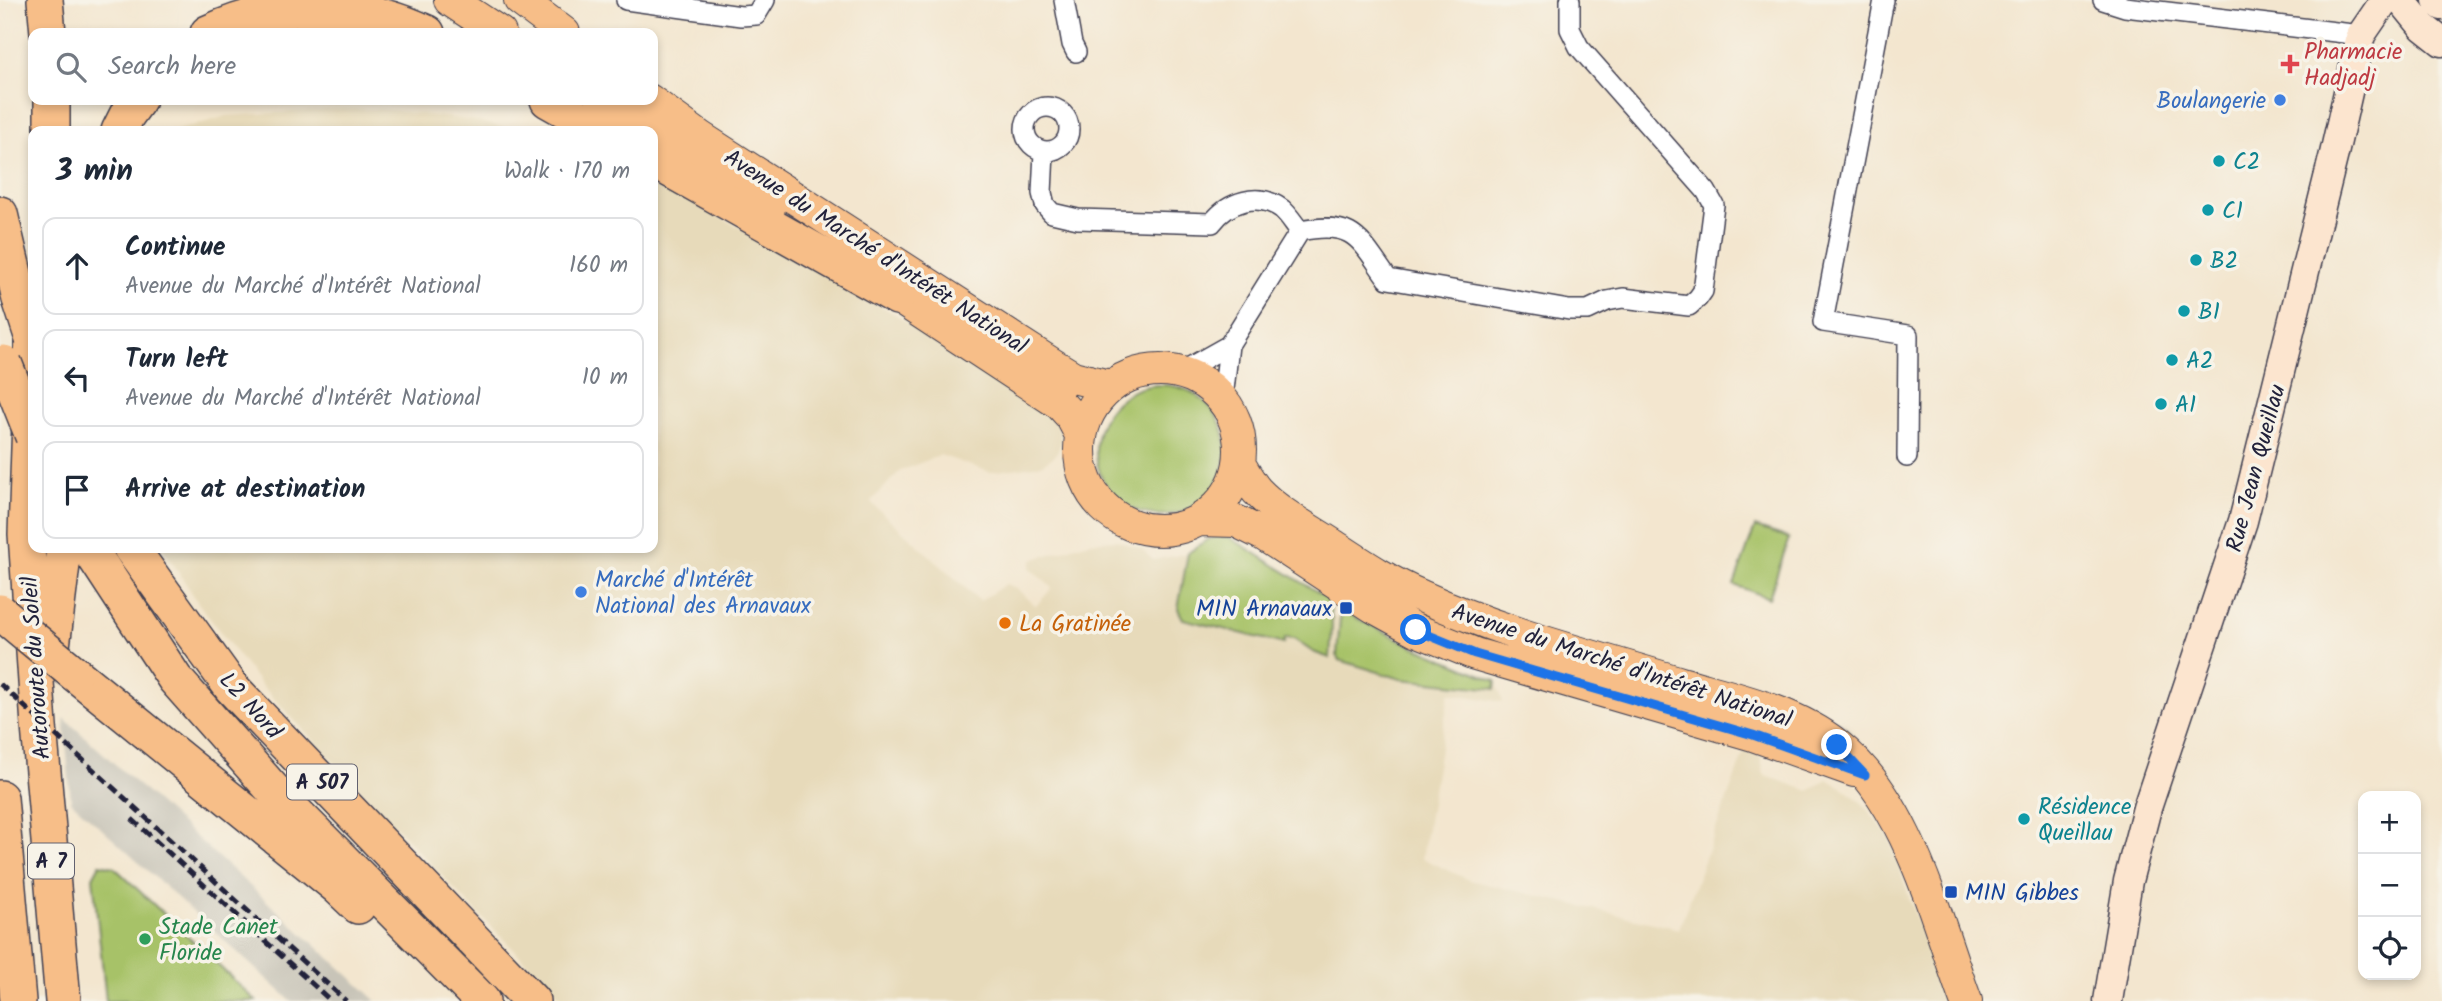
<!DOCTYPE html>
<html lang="en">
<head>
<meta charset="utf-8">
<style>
	:root { --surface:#fff; --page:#f2f2f3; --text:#1f2937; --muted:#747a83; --line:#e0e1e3 }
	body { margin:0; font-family:Kalam,sans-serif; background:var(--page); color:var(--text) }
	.controls { position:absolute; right:21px; bottom:21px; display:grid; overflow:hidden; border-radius:14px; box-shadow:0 4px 10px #0003 }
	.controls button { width:63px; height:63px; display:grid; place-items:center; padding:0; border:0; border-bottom:2px solid var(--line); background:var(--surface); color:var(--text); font:35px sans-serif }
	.stop { position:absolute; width:21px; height:21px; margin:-16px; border:5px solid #1a73e8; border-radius:50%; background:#fff }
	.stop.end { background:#1a73e8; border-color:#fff; box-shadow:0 2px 7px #0008 }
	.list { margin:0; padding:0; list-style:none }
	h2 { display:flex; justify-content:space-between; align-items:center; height:91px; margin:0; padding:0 28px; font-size:30px }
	h2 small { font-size:23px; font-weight:400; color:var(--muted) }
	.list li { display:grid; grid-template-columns:46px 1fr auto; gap:21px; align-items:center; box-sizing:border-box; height:98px; margin:0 14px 14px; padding:0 14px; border:2px solid var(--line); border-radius:14px }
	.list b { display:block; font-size:26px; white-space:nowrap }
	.list p { margin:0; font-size:23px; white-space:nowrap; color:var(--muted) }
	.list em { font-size:23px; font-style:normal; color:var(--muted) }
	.icon { flex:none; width:38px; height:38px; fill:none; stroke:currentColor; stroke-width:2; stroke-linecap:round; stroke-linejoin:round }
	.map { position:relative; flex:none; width:2442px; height:1001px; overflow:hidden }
	.search { position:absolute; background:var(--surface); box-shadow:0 4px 10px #0003; left:28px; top:28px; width:630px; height:77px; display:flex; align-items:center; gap:18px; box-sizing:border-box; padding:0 24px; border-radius:14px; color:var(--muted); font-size:26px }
	.panel { position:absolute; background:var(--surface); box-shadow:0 4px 10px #0003; left:28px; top:126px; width:630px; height:427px; border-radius:14px }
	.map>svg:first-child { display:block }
	.built { fill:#e7daba }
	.industrial { fill:#c8c4b8 }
	.green { fill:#a7c268; stroke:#647252; stroke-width:2 }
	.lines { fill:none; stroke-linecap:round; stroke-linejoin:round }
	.street-casing { stroke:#413f51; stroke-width:22 }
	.secondary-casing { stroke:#413f51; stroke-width:31 }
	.primary-casing { stroke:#413f51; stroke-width:34 }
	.highway-casing { stroke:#413f51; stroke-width:38 }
	.street { stroke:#fff; stroke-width:19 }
	.secondary { stroke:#fce5cf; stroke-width:28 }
	.primary { stroke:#f7be88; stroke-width:32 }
	.highway { stroke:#f7be88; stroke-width:35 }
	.rail { stroke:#22223b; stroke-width:5; stroke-dasharray:10 5; stroke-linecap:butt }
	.highway-bridge-casing { stroke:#413f51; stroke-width:38; stroke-linecap:butt }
	.highway-bridge { stroke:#f7be88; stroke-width:35 }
	.route { stroke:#1a73e8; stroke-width:9 }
	.health-dot { fill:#e0444e; stroke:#f7f3e8; stroke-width:2.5 }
	.shop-dot { fill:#3f7fe0; stroke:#f7f3e8; stroke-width:2.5 }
	.culture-dot { fill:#0f9aa8; stroke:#f7f3e8; stroke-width:2.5 }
	.transit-dot { fill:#1a4fb4; stroke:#f7f3e8; stroke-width:2.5 }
	.food-dot { fill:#e8710a; stroke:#f7f3e8; stroke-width:2.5 }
	.leisure-dot { fill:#2e9e5b; stroke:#f7f3e8; stroke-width:2.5 }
	.labels { text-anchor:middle; stroke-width:7; stroke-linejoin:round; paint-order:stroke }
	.shield { fill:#f7f3e8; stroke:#62616f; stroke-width:2 }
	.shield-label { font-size:21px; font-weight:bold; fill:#22223b }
	.health-label { font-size:23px; fill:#be3a42; stroke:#f7f3e8; text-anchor:start }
	.shop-label { font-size:23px; fill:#366cbe; stroke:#f7f3e8; text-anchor:end }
	.culture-label { font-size:23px; fill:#0d838f; stroke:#f7f3e8; text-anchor:start }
	.street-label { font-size:23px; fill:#22223b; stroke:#f7f3e8 }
	.transit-label { font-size:23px; fill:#164399; stroke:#f7f3e8; text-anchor:end }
	.food-label { font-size:23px; fill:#c56008; stroke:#f7f3e8; text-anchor:start }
	.leisure-label { font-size:23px; fill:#27864d; stroke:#f7f3e8; text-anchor:start }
</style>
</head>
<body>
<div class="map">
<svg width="2442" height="1001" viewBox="0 0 2442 1001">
	<rect width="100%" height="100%" fill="#f7f3e8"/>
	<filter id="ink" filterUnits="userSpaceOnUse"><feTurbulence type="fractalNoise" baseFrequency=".0143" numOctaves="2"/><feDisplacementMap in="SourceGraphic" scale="14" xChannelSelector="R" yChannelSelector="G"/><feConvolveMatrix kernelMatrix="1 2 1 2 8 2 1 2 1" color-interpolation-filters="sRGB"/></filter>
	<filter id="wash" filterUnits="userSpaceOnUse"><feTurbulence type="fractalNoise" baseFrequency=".00686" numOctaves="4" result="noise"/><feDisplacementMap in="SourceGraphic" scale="28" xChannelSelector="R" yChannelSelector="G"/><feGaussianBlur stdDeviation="1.57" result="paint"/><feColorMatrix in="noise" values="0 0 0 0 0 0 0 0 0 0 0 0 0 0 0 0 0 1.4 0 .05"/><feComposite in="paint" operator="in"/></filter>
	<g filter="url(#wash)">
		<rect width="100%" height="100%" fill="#f3e6cf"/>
		<path class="built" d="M339,109H382L477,121L516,131H174L227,116Z
			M653,180L895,314L939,346L1053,419L1058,426L1061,443L1055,456L1041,465L990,472L940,455L900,471L870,502L980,601L1006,584L1018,590L1036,606L1052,588L1030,568L1032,560L1089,542L1116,540L1142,549L1153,560L1188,553L1208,539L1229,537L1327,598L1332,617L1340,618L1344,612L1415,647L1496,681L1503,702L1449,693L1422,858L1469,880L1679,929L1745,750L1760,754L1764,775L1809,791L1827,779L1845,789L1863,804L1889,837L1944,1001H565L469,904L261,685L199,604L163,548H653Z"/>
		<path class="industrial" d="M64,718L377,1001H291L71,801Z"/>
		<path class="green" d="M1096 450a65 65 0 1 1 130 0a65 65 0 1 1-130 0Z
			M1755,527L1789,538L1769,598L1734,585Z
			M1218,537H1229L1327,598C1335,616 1331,638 1330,658L1313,652L1294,639L1285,638L1284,644L1183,619L1178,609L1188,553L1208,539Z
			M1344,612L1415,647L1496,681L1495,689L1401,679L1339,660L1337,655L1340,619Z
			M100,864L114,867L256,1001H106L93,877Z"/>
	</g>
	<g filter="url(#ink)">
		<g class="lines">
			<g class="street-casing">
				<path id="street" d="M626,0L741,16L756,15L765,0
					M1064,0L1072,44L1076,52
					M1884,0L1823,322L1908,335L1907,457
					M2103,0L2125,7L2361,35
					M1025 129a22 22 0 1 1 44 0a22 22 0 1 1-44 0Z
					M1044,152L1042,193L1045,205L1052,213L1078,219L1212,223C1228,202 1258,191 1282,209C1289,215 1294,224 1300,231
					M1181,372L1229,345
					M1223,399L1229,345L1300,231C1355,220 1359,239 1388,279L1569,310H1588L1607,301L1623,298L1689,306L1698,298L1703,291L1714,205L1706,191L1579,47L1570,29V0"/>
			</g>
			<g class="secondary-casing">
				<path id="secondary" d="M2401,0L2423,27L2442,42
					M2437,0L2442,6
					M2108,1001L2128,881L2147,808L2243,521L2334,154L2361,35L2385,0"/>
			</g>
			<g class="primary-casing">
				<path id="primary" d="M450,0L500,33
					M520,0L564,33
					M602,100L651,131
					M649,100L700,137L1055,366L1073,377L1109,386
					M653,133L769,208
					M878,284L1060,404L1071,416L1080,433
					M1080 450a80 80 0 1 1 160 0a80 80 0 1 1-160 0Z
					M1239,464C1245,473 1250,483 1257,491C1277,512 1305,527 1330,543C1359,562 1388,582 1421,596C1504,634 1594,656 1681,683C1733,698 1793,710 1837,745C1909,802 1935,918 1966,1001
					M1199,520L1236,521L1264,535L1374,607L1416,630L1475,654L1753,735L1854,771"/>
			</g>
			<g class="highway-casing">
				<path id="highway" d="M45,0L48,33
					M208,33C277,0 357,0 427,33
					M52,100V131
					M548,100L603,131
					M119,131L127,115L138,100
					M653,160L897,297
					M0,214L20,299
					M33,335L26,534L39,726L63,1001
					M89,548L175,679L275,792L482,1001
					M131,548L232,688L532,1001
					M50,663L64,548
					M74,673L338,887L358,906
					M0,798L18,1001"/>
			</g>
			<use href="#street" class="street"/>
			<use href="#secondary" class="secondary"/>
			<use href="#primary" class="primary"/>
			<use href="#highway" class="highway"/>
			<path class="rail" d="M0,684L346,1001
				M132,819L331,1001"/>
			<g class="highway-bridge-casing">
				<path id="highway-bridge" d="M20,299L33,339
					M4,363L33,436
					M0,612L74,673"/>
			</g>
			<use href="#highway-bridge" class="highway-bridge"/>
		</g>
	</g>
	<g class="lines" filter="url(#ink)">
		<path class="route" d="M1416,630L1475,654L1753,735L1865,775L1837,745"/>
	</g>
	<path class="health-dot" d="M2286.5 53.5h7v7h7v7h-7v7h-7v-7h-7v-7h7z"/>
	<g class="shop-dot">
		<circle cx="2280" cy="100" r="7"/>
		<circle cx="581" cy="592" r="7"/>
	</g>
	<g class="culture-dot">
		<circle cx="2219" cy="161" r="7"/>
		<circle cx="2208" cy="210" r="7"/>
		<circle cx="2196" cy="260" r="7"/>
		<circle cx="2184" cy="311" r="7"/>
		<circle cx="2172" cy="360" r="7"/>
		<circle cx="2161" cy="404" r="7"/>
		<circle cx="2024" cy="819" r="7"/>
	</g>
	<g class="transit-dot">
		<rect x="1339" y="601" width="14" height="14" rx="3.5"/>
		<rect x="1944" y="885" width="14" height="14" rx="3.5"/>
	</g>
	<circle class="food-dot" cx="1005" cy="623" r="7"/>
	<circle class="leisure-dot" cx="145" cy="939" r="7"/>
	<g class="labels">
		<g class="shield">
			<rect x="287" y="764.5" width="70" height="35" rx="5"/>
			<rect x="28" y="843.5" width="46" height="35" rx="5"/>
		</g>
		<g class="shield-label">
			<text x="322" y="789">A 507</text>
			<text x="51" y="868">A 7</text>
		</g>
		<g class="health-label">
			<text x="2304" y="59">Pharmacie<tspan x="2304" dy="26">Hadjadj</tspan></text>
		</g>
		<g class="shop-label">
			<text x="2266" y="108">Boulangerie</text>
			<text x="595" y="587" text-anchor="start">Marché d'Intérêt<tspan x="595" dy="26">National des Arnavaux</tspan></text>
		</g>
		<g class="culture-label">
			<text x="2233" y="169">C2</text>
			<text x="2222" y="218">C1</text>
			<text x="2210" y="268">B2</text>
			<text x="2198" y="319">B1</text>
			<text x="2186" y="368">A2</text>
			<text x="2175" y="412">A1</text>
			<text x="2038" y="814">Résidence<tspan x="2038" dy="26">Queillau</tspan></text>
		</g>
		<g class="street-label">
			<text transform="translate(876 251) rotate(33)" y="8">Avenue du Marché d'Intérêt National</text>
			<text transform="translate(2255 468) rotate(-75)" y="8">Rue Jean Queillau</text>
			<text transform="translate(1622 665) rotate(18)" y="8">Avenue du Marché d'Intérêt National</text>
			<text transform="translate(35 668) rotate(-94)" y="8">Autoroute du Soleil</text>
			<text transform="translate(251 705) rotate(48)" y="8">L2 Nord</text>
		</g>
		<g class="transit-label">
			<text x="1332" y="616">MIN Arnavaux</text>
			<text x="1965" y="900" text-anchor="start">MIN Gibbes</text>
		</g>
		<g class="food-label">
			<text x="1019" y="631">La Gratinée</text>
		</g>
		<g class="leisure-label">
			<text x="159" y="934">Stade Canet<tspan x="159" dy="26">Floride</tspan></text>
		</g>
	</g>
</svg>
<div class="controls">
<button>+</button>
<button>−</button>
<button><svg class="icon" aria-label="locate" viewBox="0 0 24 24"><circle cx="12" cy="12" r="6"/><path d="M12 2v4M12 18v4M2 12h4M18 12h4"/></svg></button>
</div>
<div class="stop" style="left:1416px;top:630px"></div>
<div class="stop end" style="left:1837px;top:745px"></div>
<div class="search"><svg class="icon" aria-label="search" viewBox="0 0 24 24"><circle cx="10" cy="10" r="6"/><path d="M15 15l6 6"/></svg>Search here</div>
<section class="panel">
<h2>3 min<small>Walk · 170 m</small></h2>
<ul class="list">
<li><svg class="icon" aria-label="ahead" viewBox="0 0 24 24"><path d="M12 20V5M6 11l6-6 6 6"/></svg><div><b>Continue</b><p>Avenue du Marché d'Intérêt National</p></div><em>160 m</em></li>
<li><svg class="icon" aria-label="left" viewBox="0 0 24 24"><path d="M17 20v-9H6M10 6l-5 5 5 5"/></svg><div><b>Turn left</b><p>Avenue du Marché d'Intérêt National</p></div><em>10 m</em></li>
<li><svg class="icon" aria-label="arrive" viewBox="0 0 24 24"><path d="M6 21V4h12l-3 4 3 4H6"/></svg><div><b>Arrive at destination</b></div></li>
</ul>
</section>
</div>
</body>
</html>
